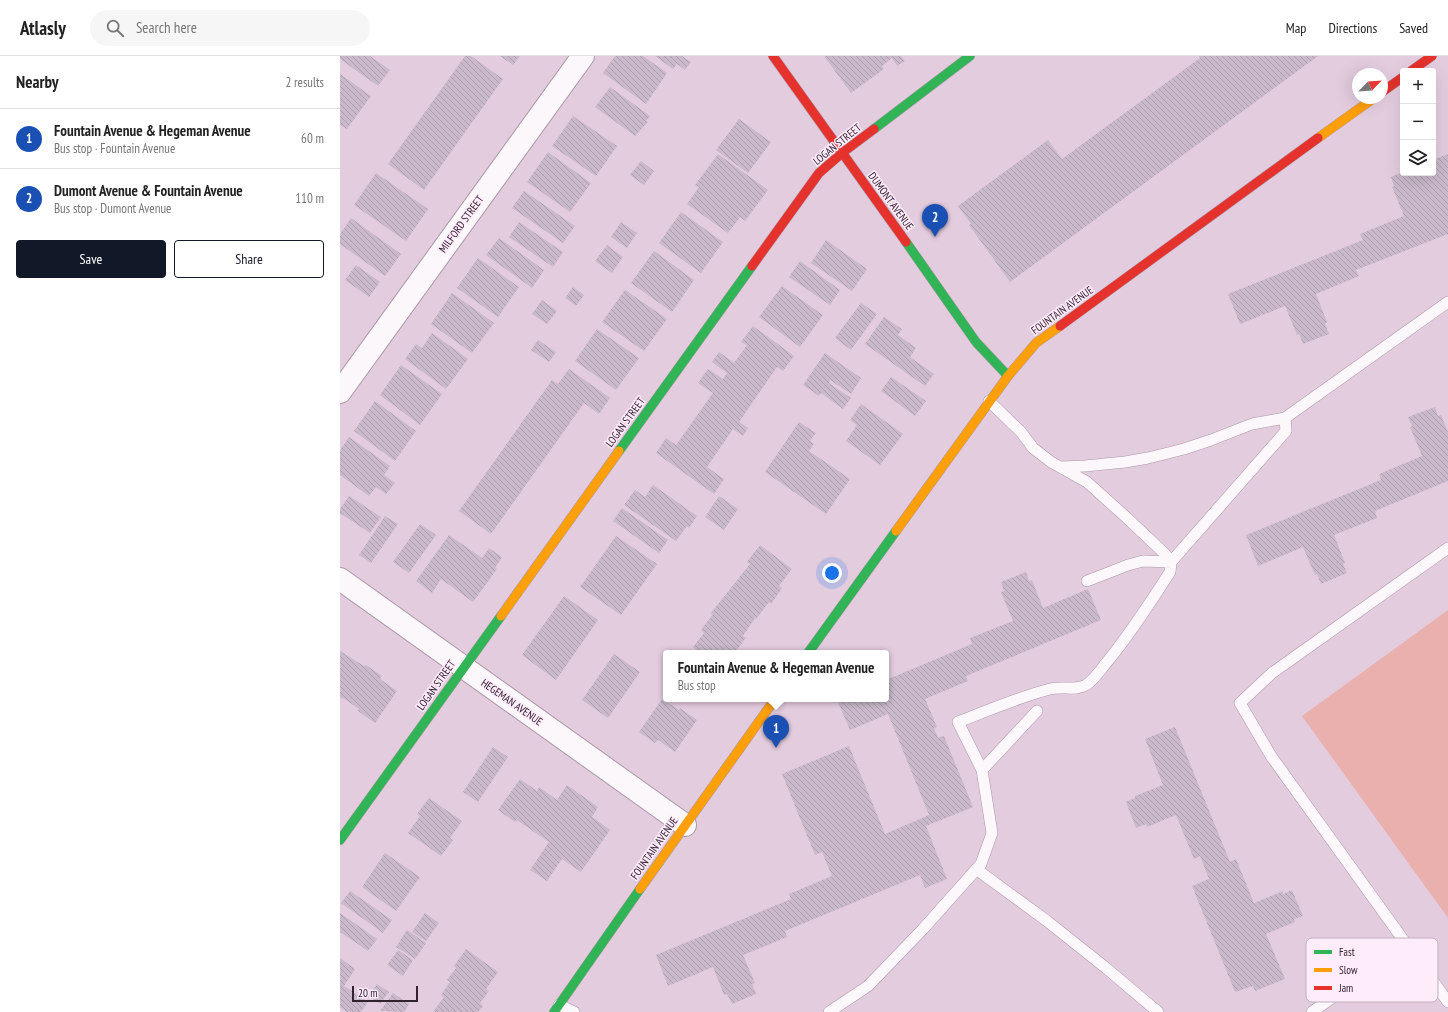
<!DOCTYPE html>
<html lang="en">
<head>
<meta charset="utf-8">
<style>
	:root { --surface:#fff; --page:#f6f6f6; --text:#222; --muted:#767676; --line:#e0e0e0; --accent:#111827 }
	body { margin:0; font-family:"PT Sans Narrow",sans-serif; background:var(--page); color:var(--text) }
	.controls { position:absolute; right:12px; top:12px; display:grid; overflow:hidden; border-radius:4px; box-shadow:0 4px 16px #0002 }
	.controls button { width:36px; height:36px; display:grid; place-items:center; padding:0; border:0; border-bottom:1px solid var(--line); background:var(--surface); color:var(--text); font:20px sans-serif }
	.compass { position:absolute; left:1012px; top:12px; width:36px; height:36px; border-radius:50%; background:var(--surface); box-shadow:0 4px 16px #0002; rotate:65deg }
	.scale { position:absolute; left:12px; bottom:10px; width:66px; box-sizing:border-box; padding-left:4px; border:2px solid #32212f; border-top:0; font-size:11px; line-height:14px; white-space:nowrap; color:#32212f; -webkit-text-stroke:3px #feecfa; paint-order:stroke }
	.you { position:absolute; left:492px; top:517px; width:14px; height:14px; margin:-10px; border:3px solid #fff; border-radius:50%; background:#1a73e8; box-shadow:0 0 0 6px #1a73e833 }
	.badge { display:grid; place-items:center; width:26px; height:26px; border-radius:50%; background:var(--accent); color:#fff; font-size:13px; font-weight:700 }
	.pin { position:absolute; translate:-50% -33px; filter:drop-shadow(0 1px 2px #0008) }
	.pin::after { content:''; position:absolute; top:21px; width:14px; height:12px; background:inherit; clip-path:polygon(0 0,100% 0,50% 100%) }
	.popup { position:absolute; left:323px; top:594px; width:226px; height:52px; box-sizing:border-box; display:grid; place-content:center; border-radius:4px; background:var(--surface); filter:drop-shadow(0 1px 3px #0005); font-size:13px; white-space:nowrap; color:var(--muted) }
	.popup b { font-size:15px; color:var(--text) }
	.popup::after { content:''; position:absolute; left:50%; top:100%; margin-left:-8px; border:8px solid transparent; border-top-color:var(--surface) }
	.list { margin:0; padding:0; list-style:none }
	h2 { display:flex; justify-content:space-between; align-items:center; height:52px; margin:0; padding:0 16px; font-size:17px }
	h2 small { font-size:13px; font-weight:400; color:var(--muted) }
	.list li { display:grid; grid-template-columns:26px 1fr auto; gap:12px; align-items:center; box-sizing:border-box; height:60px; padding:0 16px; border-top:1px solid var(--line) }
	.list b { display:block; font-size:15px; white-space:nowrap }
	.list p { margin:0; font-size:13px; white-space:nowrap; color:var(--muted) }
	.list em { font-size:13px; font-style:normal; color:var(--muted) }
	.actions { display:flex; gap:8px; padding:12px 16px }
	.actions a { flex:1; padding:9px 0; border:1px solid var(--accent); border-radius:4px; text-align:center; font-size:14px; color:var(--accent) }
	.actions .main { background:var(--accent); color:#fff }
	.icon { flex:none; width:22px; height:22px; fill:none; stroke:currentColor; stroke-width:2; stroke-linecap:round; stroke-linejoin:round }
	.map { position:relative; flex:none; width:1108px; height:956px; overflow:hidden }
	header { display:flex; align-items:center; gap:24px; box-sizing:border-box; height:56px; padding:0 20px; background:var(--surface); border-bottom:1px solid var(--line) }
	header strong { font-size:19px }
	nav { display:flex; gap:22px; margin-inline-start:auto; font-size:14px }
	.search { width:280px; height:36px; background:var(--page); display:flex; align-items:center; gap:10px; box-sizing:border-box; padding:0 14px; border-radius:22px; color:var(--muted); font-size:15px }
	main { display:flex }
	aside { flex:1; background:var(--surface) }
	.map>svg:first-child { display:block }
	.pitch { fill:#eab0ae }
	.building { fill:url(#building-back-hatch) }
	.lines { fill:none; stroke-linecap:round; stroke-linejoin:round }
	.lane-casing { stroke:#aa98a7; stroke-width:12 }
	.street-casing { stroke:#aa98a7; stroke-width:24 }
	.fast-casing { stroke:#aa98a7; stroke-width:10 }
	.slow-casing { stroke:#aa98a7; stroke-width:10 }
	.jam-casing { stroke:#aa98a7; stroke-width:10 }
	.lane { stroke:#fbf7fa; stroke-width:11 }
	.street { stroke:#fbf7fa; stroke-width:22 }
	.fast { stroke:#30b455; stroke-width:9 }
	.slow { stroke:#ff9f0a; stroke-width:9 }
	.jam { stroke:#e5322d; stroke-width:9 }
	.labels { text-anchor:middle; stroke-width:3; stroke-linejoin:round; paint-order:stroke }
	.street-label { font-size:11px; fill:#32212f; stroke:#feecfa }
	.key { fill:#feecfa; stroke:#c1afbd; stroke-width:1 }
	.key-label { font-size:11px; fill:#32212f }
</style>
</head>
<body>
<header>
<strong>Atlasly</strong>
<div class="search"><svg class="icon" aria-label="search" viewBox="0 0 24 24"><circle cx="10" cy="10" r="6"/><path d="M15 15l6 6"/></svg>Search here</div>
<nav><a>Map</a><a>Directions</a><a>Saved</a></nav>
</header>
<main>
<aside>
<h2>Nearby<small>2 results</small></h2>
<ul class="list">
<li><span class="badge" style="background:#1a4fb4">1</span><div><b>Fountain Avenue &amp; Hegeman Avenue</b><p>Bus stop · Fountain Avenue</p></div><em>60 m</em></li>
<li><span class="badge" style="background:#1a4fb4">2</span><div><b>Dumont Avenue &amp; Fountain Avenue</b><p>Bus stop · Dumont Avenue</p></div><em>110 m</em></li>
</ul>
<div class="actions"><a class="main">Save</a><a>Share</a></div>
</aside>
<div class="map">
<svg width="1108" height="956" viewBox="0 0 1108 956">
	<defs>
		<pattern id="building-back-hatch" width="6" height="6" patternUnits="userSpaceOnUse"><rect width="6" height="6" fill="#c9b9ca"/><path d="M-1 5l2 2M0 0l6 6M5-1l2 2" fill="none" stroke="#ad9fae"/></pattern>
	</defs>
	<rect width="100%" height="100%" fill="#e4ccdf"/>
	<path class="pitch" d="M1108,554V862L962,660Z"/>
	<path class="building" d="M0,0H30L50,14L38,30L0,3Z
		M125,0H131L163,23L84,134L48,108Z
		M160,0H180L173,9Z
		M275,0H303L327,17L306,48L263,17Z
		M315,0H342L351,6L345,14L337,8L333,13Z
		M484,0H561L565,5L557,10L552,2L542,10L544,13L511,37Z
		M859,0H978L670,226L629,169L631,168L618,150L708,84L722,103L860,2Z
		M0,18L31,40L7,73L0,69Z
		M270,31L310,60L306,65L308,66L295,80L255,51Z
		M233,60L277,90L256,120L212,90Z
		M399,63L431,86L408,117L376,94Z
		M208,96L251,127L230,156L187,126Z
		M378,98L428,134L405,165L400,161L388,177L347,148L359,131L355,129Z
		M1108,98V178L1016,214L1019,220L976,238L987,266L985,268L989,278L963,288L959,278L957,279L945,250L900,268L888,238L1023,184L1020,178L1064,160L1052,131L1054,130L1051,121L1063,116V117H1093V104Z
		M301,105L314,115L304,129L290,119Z
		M36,117L88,153L66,185L14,149Z
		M184,135L235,170L223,187L172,152Z
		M341,156L383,186L361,217L319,187Z
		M11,162L61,198L45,220L0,188V178Z
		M179,166L223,196L213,211L169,181Z
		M281,166L297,177L287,192L271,181Z
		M159,182L204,214L192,232L146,199Z
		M486,184L527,213L512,235L471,207Z
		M267,189L283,201L272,217L255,205Z
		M314,195L354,224L332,256L291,227Z
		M138,202L179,231L158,261L117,232Z
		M460,205L500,234L490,249L449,221Z
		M16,209L40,226L29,241L5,224Z
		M442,230L483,259L460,291L419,261Z
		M233,231L244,239L236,250L225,242Z
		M285,234L327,263L304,295L262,266Z
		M112,237L154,267L132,297L91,268Z
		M202,244L217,255L207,268L192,258Z
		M521,247L537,258L511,294L495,282Z
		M544,261L562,273L558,279L576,292L570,301L594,318L585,330L525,288Z
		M413,270L454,300L443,315L437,311L399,366L408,372L403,380L393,373L367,411L384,423L374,438L316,397L326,382L336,389L373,337L358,327L368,313L383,323L387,317L372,306L379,296L394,307L407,289L401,286Z
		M257,273L299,302L276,334L235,305Z
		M92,277L128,303L106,333L65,303L76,288L82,292Z
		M198,284L216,296L209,306L191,294Z
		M485,297L521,322L511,338L490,324L489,327L511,342L503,353L481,337L479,340L463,329Z
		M61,309L102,338L80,369L40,339Z
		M229,313L270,342L259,358L244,347L151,478L119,455L212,324L218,328Z
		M551,321L586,345L575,360L541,335Z
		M35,345L76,375L55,405L14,375Z
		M521,348L563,378L540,409L506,385L517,369L510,364Z
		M1095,351L1098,360L1101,359L1108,376V425L1035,455L1037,462L994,479L1005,507L1003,508L1007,517L981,528L977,518L975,519L963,491L918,510L906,479L1041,424L1039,418L1082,400L1070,371L1072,370L1068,361Z
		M459,366L476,377L470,385L474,388L469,395L510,423L486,458L425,416Z
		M9,381L50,410L44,419L55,427L46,438L36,431L29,440L0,419V394Z
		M313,429L357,460L349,472L347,470L336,485L284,449L295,434L305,441Z
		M9,440L41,461L30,477L0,457V453Z
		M379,440L398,453L384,474L365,461Z
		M282,452L328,484L319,497L273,465Z
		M45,460L58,468L31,507L19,499Z
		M80,468L96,479L69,517L53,506Z
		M109,479L142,502L149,492L162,501L155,512L157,513L133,546L101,523L92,537L76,525Z
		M276,480L317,508L281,559L240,531Z
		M420,489L452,513L439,530L442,532L431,548L429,546L416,563L415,562L403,580L406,582L394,597H361L353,591L364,577L361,574L373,558L371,557L410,508L407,506Z
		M686,516L689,525L692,524L703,552L748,533L761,564L626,620L628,625L585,643L597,671L594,672L598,682L604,680L633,751L586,770L607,823L585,832L580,819L445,875L447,881L403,899L415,927L412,928L416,938L392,948L387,938L384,939L373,911L328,930L316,899L451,843L449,838L492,820L482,796L475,799L442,718L509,690L545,778L589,759L548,658L510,674L497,644L546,643V624L632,588L630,582L673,565L661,536L664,535L661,526Z
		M224,540L258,564L216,624L182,599Z
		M0,595L24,610L26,609L42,620L40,623L57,635L35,667L18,655L19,653L3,642L2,643L0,641Z
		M274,598L300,616L268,662L242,644Z
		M322,643L339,654L340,652L357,664L335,696L318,684L315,687L299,676Z
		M835,671L890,806L896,803L914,847L943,835V838L952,834L963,860L954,863L955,866L926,878L945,923L915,935L913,930L895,936L852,830L869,823L860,800L854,803L836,759L807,771L806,768L796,772L786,746L795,742V740L823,729L805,683Z
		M153,691L168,701L138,746L123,736Z
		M180,723L197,735L199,731L217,744L227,729L258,751L252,761L270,774L241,816L222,803L207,825L190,814L209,786L177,764L175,766L158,754Z
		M89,742L122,765L110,782L113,784L101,800L68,777L80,760L77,758Z
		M45,797L80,821L56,855L22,831Z
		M10,835L52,864L43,877L1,847Z
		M0,857L37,883L28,895L0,876Z
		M85,857L99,867L86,885L72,876Z
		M67,874L86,887L75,903L56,891Z
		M126,893L158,916L146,933L149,935L140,947L143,950L138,956H93L104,941L101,939L110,926L107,924L116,912L114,910Z
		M58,894L73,904L63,920L47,909Z
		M0,902L15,913L4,930L28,946L21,956H7L0,951Z
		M37,928L49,936L40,948L28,940Z
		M53,937L69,948L64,956L40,955Z"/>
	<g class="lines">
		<g class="lane-casing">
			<path id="lane" d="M722,411L745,410L785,406L808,402L844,393L871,384L912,368L945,362
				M1108,492L932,617L900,647L931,700L1108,946
				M747,525L788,509L803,505L831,506L946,375L945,362L1108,246
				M642,714L697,655
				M636,813L707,865L766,912L818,956
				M219,949L234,956
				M489,956L528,930L583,873L641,808L652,777L642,714L618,666C649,654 679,641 710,633C722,630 735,635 746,629C754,624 761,613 767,606C790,578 810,547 830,516L831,506L824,497L787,462L747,426L711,406L693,392L681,376L649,345
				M972,956L1067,889"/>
		</g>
		<g class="street-casing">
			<path id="street" d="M0,336L243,0
				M0,523L345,769"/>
		</g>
		<g class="fast-casing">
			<path id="fast" d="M534,73L630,0
				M566,186L636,286L668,320
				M279,395L412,210
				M468,597L556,475
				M0,784L161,560
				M214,956L300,833"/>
		</g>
		<g class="slow-casing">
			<path id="slow" d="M978,82L1034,42
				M556,475L668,320L696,287L720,270
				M161,560L279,395
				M300,833L435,643"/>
		</g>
		<g class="jam-casing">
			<path id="jam" d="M433,0L566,186
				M1071,15L1092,0
				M1042,36L1063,21
				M412,210L479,117L502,97L534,73
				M720,270L978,82"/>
		</g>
		<use href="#lane" class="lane"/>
		<use href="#street" class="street"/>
		<use href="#fast" class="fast"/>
		<use href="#slow" class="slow"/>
		<use href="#jam" class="jam"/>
	</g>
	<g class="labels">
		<g class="street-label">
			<text transform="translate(497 88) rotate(-39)" y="4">LOGAN STREET</text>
			<text transform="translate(551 145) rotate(54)" y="4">DUMONT AVENUE</text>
			<text transform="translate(121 168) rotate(-54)" y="4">MILFORD STREET</text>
			<text transform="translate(722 254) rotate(-36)" y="4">FOUNTAIN AVENUE</text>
			<text transform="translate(285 366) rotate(-54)" y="4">LOGAN STREET</text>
			<text transform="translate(96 629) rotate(-55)" y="4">LOGAN STREET</text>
			<text transform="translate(172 646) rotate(35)" y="4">HEGEMAN AVENUE</text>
			<text transform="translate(314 792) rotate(-55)" y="4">FOUNTAIN AVENUE</text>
		</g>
	</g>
	<rect x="966" y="882" width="132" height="64" rx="6" class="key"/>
	<rect x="974" y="894" width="18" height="4" fill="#30b455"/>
	<rect x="974" y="912" width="18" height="4" fill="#ff9f0a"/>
	<rect x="974" y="930" width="18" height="4" fill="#e5322d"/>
	<g class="key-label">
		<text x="999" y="900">Fast</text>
		<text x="999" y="918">Slow</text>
		<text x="999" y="936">Jam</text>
	</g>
</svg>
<div class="controls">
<button>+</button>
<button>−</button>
<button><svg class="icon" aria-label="layers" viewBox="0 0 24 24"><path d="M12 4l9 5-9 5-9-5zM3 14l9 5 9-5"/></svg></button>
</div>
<svg class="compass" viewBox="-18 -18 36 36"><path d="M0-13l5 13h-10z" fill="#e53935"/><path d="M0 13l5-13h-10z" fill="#767676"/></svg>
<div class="scale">20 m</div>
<div class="you"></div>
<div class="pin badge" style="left:436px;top:692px;background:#1a4fb4">1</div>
<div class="popup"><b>Fountain Avenue &amp; Hegeman Avenue</b>Bus stop</div>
<div class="pin badge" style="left:595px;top:181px;background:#1a4fb4">2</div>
</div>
</main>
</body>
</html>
